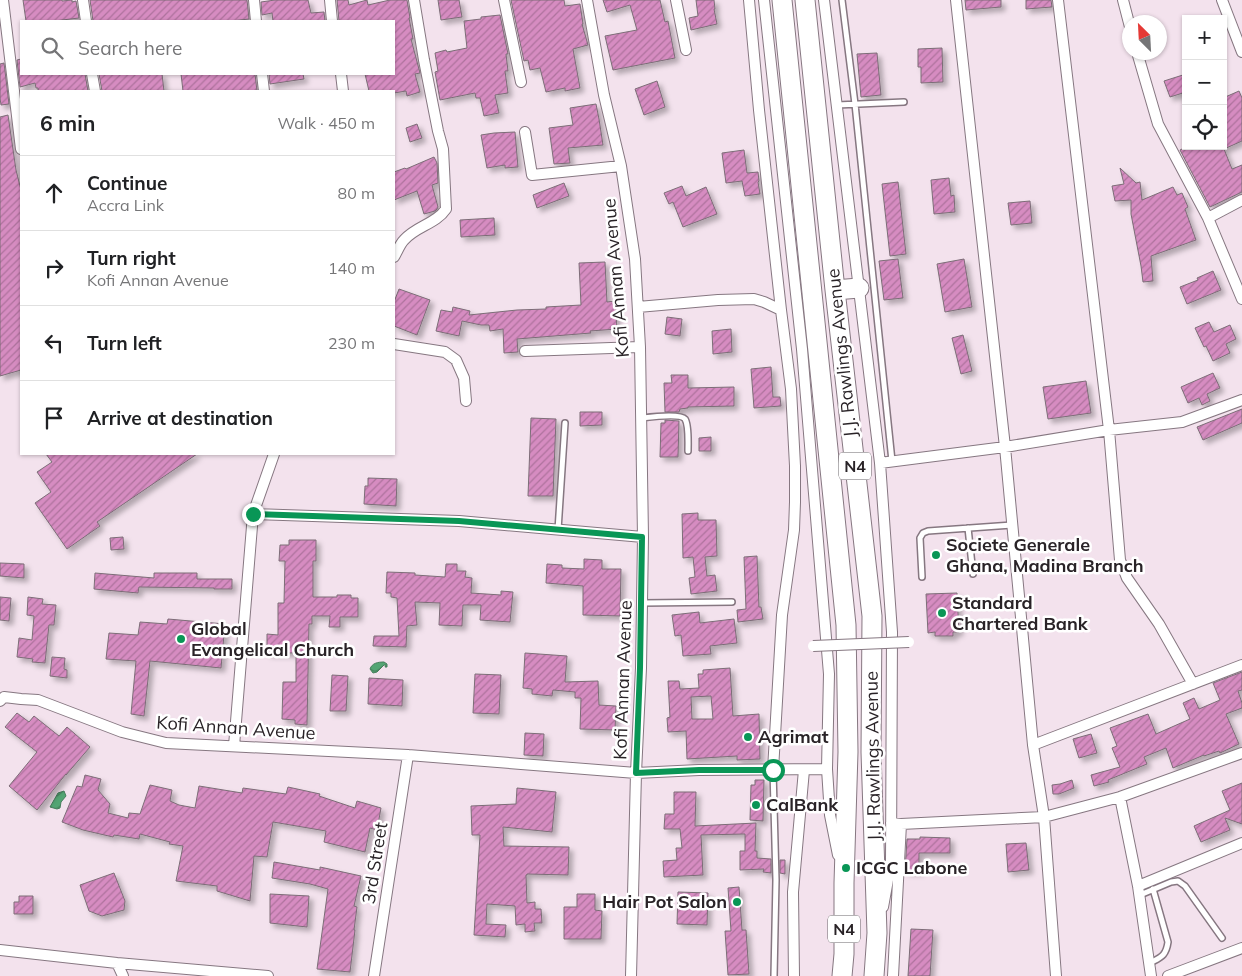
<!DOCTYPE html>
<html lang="en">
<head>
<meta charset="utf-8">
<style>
	:root { --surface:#fff; --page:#f2f2f2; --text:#202124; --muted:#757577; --line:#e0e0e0 }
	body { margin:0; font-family:Mulish,sans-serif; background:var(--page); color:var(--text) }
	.controls { position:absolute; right:15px; top:15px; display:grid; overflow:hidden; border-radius:0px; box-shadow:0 1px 4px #0004 }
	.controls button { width:45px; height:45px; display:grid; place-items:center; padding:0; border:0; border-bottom:1px solid var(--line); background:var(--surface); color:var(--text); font:25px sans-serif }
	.compass { position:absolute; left:1122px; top:15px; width:45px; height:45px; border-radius:50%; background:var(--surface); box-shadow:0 1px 4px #0004; rotate:336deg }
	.stop { position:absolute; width:15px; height:15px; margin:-11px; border:4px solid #099656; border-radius:50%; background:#fff }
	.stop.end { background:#099656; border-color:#fff; box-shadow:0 1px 5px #0008 }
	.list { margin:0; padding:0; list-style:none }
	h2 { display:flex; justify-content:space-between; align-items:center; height:65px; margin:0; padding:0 20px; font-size:21px }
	h2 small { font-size:16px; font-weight:400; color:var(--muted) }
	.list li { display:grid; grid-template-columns:32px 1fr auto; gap:15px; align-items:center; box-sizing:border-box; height:75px; padding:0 20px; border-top:1px solid var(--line) }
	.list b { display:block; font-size:19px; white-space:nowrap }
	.list p { margin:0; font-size:16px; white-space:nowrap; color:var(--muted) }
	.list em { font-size:16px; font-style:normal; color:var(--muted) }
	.icon { flex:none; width:28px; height:28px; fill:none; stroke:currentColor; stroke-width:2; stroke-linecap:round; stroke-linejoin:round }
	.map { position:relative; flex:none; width:1242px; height:976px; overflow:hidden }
	.search { position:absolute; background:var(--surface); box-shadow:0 1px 4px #0004; left:20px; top:20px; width:375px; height:55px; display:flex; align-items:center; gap:12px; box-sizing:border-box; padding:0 18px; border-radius:0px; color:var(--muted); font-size:19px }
	.panel { position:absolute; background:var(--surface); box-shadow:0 1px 4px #0004; left:20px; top:90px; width:375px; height:365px; border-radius:0px }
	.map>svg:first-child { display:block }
	.water { fill:url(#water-waves); stroke:#467e5c }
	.building { fill:url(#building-hatch); stroke:#7c6d77; fill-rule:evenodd; filter:url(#shadow) }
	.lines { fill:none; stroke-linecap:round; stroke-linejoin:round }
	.lane-casing { stroke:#867781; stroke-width:8 }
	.street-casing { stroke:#867781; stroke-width:12 }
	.highway-casing { stroke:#867781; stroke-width:21 }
	.lane { stroke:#fff; stroke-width:5 }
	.street { stroke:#fff; stroke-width:10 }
	.highway { stroke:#fff; stroke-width:19 }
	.street-bridge-casing { stroke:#867781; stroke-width:12; stroke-linecap:butt }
	.street-bridge { stroke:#fff; stroke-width:10 }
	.route { stroke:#099656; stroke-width:6 }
	.poi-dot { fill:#099656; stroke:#fff; stroke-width:2 }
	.labels { text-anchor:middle; stroke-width:5; stroke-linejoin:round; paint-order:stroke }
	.shield { fill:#fff; stroke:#696568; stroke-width:1 }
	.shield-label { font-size:16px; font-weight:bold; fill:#292327 }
	.street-label { font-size:18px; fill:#292327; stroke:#fff }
	.poi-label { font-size:18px; font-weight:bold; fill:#292327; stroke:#fff; text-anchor:start }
</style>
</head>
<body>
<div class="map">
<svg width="1242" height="976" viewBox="0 0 1242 976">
	<defs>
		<pattern id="water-waves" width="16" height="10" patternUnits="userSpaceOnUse" patternTransform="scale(1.25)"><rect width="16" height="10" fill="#53a573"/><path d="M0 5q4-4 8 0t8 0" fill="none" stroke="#45865e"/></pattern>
		<pattern id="building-hatch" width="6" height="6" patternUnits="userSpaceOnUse" patternTransform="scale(1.25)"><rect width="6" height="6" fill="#d68cc1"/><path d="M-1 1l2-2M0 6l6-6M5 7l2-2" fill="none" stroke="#ae729d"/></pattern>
		<filter id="shadow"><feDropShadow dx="4" dy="4" stdDeviation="2.5" flood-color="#0004"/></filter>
	</defs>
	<rect width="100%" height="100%" fill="#f3e2ed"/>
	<path class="water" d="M384,662L387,664V667H385L386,665H384L377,672L373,673L370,669C372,663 378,662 384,662Z
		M64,791L66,796L61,802L60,808L57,809L50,807L58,793Z"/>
	<path class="building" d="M23,0H62V1L72,0V2L76,1L79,18L54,21H26Z
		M90,0H247L249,19L231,21H93Z
		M275,0H308L311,13L324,12L325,21H273L272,13L262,15L261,2Z
		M337,0H348L349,5L367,0L368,5L390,0H407L410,18H409L413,39H411L420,73L415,74L420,92L407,96L406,91L394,93V91H369L365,74H394V21H339Z
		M438,0H459L462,17L441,20Z
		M511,0H564L565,6L580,4L583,24H582L588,45L573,49L580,88L565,91V88L546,92L540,68L530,70L528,60L524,61Z
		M603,0H660L665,22L668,21L675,58L613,70L605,36L637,30L630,5L607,12Z
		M696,0H714L715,9H714L717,24L691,30L689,18L698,16Z
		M965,0H1001V7L966,10Z
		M1026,0H1051L1052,7L1026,9Z
		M500,15L508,54H506L508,71H505L508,93L495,95L499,113L484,116L480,98H476L475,93L440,100L435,72L438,71L435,53L446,50L447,52L467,48L464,21L481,19V17Z
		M942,48L943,82L921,83V67H918V49Z
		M877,53L881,95L861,97L857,54Z
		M21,59V74H85L88,91H38V88H36L35,83L20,87L17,60Z
		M4,63L9,104L1,105L0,98V64Z
		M99,74H162L164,91H102Z
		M181,74H255L257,91H183Z
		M269,74H303L304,79L270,84Z
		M1186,74V92L1170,97L1164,81Z
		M657,81L665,107L644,115L635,89Z
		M1239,91L1242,98V141L1224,149L1232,169L1242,165V192L1210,207L1180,150L1188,146H1223V98Z
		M596,104L599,119L603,145L568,148L570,163L554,164L549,128L573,125L570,108Z
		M8,115L16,170L21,190V370L0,376V117Z
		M417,124L422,138L410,142L406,128Z
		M515,132L518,167L505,168V165L487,168L481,135L494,133Z
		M744,150L747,173L758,172L759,181L758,182L760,194L745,196L742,181L726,183L722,153Z
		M434,157L437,163L438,183L432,185L438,207L437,209L435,211L424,214L417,191L394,200V172L405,168L406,169Z
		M1120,168L1136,183L1140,182L1142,200L1173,187L1177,195L1182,193L1188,207L1185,209L1196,240L1151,256L1153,281L1143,282L1141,266L1131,214V200L1115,201L1112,186L1124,184Z
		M949,178L951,196L954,195L955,212L934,214L931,180Z
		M898,182L906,254L890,256L882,184Z
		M564,183L569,196L537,208L533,195Z
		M682,186L686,196L706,187L717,214L683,227L673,202L669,204L664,193Z
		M1030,201L1032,223L1011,225L1008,203Z
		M494,218L495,235L461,237L460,220Z
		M898,259L903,298L884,300L879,261Z
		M964,259L972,307L945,312L937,264Z
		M605,262L607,302L615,301L617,329L590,331L591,333L517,339L518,352L504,353L503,329L490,331L489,325H481L462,321L459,336L436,331L441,310L452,312L453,307L470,311L469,315L517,310L546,309V307L581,305L579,263Z
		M1213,271L1221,290L1187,304L1180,287L1198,280L1197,278Z
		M399,289L430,300L417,335L394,326V302Z
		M667,317L682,319L680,336L665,334Z
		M1209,322L1214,332L1230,325L1236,339L1226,344L1230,353L1213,361L1206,346L1204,347L1195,328Z
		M731,329L732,352L713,354L712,331Z
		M963,335L972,371L961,374L952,338Z
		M771,367L773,397H780L781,406L754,408L751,369Z
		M1213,373L1220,388L1207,394L1210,401L1202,405L1199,398L1188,403L1181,387Z
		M671,375H688V388L734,387V406L688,407V408L680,409L679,412H665L664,383H672Z
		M1086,381L1091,413L1048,419L1043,387Z
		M1242,409V423L1203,440L1197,427Z
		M580,412H602V425L580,426Z
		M531,418L556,419L553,496H528Z
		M665,420L679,421L678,457H660L661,423H665Z
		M711,437V451H699V438Z
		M46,454H197L97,522L100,526L67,549L35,503L51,492L37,472L52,462Z
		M368,478L397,479L396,506L364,504L365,486H368Z
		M698,513V520H716L717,556L705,557L707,576L715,575L717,591L691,594L689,578L695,577L693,557L683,558L682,514Z
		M123,537L124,549L111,550L110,538Z
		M289,540H316V561H313V597H337V595H351V598H358V617H340V627H329L330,616H312V624H309L307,725L295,724V720L282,719L283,682H296V653H267V634L278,635V603H284L285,561H279L280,545H289Z
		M757,556L759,607H761L763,619L738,622L737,610L746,609L744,557Z
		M584,559L602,560V569H621L620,616L583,615V586L546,583L547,564L562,565V568L584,569Z
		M0,563L24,564V578L0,576Z
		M446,564H457V571H466L465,577L472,578L471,593L501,595V591L513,592L510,622L480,620L481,605H463L462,626L439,625L440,603L415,602L417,625L407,626L406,647L373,646L374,636H399L397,598L391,597V593H386L387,572L415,573V575L445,577Z
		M95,573L154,578V573H197V579H232V589H214V588L139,587L138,593L94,589Z
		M957,593L959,632H953V636H935V632L928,633L926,594Z
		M0,597L11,598L9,621L0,620Z
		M28,597L43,599L42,604L56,605L54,625H49L45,663L32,662L33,659L17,657L19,638L32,640L34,616L27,615Z
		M699,612L700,623L734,619L737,643L710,646L711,654L683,656L681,635L675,636L672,615Z
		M168,619L225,624L221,668L150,661L144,716L131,714L136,661L106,659L109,633L138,635L140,622L167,624Z
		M525,653L567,656L565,682L598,681L599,705L616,706L615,730L580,729L581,698H575V692L553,690L552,696L532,694V689L523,688Z
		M52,657L65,658L64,669L67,670V678L50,676Z
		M730,668L733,716L759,714L760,759L737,760V756L687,759L686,731L668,732L667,718L670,717L668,681H679L680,689L699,688L698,674H703V670ZM711,696L713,719H692L691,697Z
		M1242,672V690L1238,691L1242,703V708L1226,714L1239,744L1220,753L1219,751L1204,756V755L1173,768L1166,748L1144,757L1147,764L1108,780L1109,782L1094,786L1091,775L1120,767L1112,748L1117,746L1110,728L1148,714L1156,734L1190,719L1183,703L1194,698L1199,709L1220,700L1213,683Z
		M475,674L501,675L499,714L473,713Z
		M332,675L348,676L346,711H330Z
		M369,678L403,680L402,706L368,704Z
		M17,713L29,722L34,716L59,736L67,727L90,747L66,775V774L37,810L9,786L37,752L5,727Z
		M525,733L544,734L543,756L524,755Z
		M1091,734L1097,753L1079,758L1073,739Z
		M85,775L101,779L98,790L110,804L108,813L128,818L129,813L140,814L150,785L172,790L170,801L179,805L195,808L199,786L242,793L243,788L286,794L288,787L320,794L319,796L355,808L357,801L381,808L377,830L370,828L365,852L324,842L326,831L273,822L267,857L254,856L250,901L217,891V886L176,881L183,846L169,844L170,842L140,834L139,839L114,835L113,837L83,830L62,822L77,786L82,787Z
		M755,780H764L763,821L750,820L751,785H755Z
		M1072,780L1074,788L1059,794H1053L1052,785L1060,784Z
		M1242,783V824L1225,818L1230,830L1201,842L1194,826L1230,810L1222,791Z
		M517,788L556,792L552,832L503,827L504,846L569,847L568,875L527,874V875H526L527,903L535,902V909H541L542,923H534L535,931L525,932V924L516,925L515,906L487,904L486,924L506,925L505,937L474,935L480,835H472L471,806L516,804Z
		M674,792H696L695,826L756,823L755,851H757V858L771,859V873L763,872L764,869L740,870V851H745V834L701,835L703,875L664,877L663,861L677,860L676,848H682L680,829H664L665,814H674Z
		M920,837L950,838V853H919V871H905L907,839H920Z
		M1026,843L1029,870L1008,872L1006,844Z
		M780,860H785V874L780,873Z
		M274,862L320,870V867L361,876L354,906L357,907L354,930H355L350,972L317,969L328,889L310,884L272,878Z
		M114,873L125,901L124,910L102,916L89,911L80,885Z
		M739,887L742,930H746L749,974L728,975L725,931H731L728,888Z
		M678,892L708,893L707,925L677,924Z
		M270,894L309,896L307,927L270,923Z
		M577,894H595V910L602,911L601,939H564V907H577Z
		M19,896H33V914H14V902H19Z
		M911,929L933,930L930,976H908Z"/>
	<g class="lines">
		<g class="lane-casing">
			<path id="lane" d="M842,0L855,104L892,461
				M837,105L904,102
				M642,418C650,417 680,413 685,419C689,425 688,443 688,451
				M968,528L973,574
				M558,530L565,423
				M922,577L920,538L923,533L928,531L1012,525
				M642,603L732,602
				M773,770L776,880L774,976
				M1140,895L1171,882L1178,881L1185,886L1222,938
				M1150,963C1161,957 1166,956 1168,942L1153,889"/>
		</g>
		<g class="street-casing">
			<path id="street" d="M3,0L21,149
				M83,0L86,21
				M254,0L256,21
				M330,0L332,21
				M504,0L521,82
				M587,0L604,95L621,166L635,259L640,347L643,537L641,668L636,773L631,976
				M676,0L686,50
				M749,0L759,110L781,310
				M764,0L802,349L829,674L827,769L830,815L838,855
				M824,0L880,463L892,632L891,863L883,907
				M956,0L1005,447L1033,745L1044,817L1056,976
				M1058,0L1109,430L1120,560L1127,578L1159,624L1193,684
				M1123,0L1130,27
				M1222,0L1242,52
				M1137,52L1158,124L1208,218L1242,299
				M92,74L95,91
				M262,74L264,91
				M341,74L343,91
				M525,132L532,175L621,166
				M1208,218L1242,200
				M394,257C397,252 400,244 404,240C416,226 436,224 446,209L443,149L438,131L424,60L414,0
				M638,307L718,300L754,299L764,302L781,310L791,389L795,466V502L794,530L782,615L773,770
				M394,344L445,352L456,360L464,378L466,401
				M525,351L640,347
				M880,463L1005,447L1109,430L1182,422L1242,400
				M253,514L459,521L643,537
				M0,701L4,697L21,699L38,700L122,732L166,743L408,755L636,773L699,770L827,769
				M1033,745L1242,665
				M234,746L253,514L274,454
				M1120,797L1138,886L1151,976
				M891,823L901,824L1044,817L1120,797L1242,753
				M1138,886L1242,843
				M0,950L117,963L268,976
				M117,963L123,976
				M374,976L408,755
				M794,976L793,892L804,770
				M893,976L901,824
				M1168,976L1242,948"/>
		</g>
		<g class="highway-casing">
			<path id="highway" d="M782,0L846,625L848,752L844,883V954L842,976
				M805,0L835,290L872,616L871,752L877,933L874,976
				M835,290L859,288"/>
		</g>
		<use href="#lane" class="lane"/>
		<use href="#street" class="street"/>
		<use href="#highway" class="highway"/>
		<g class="street-bridge-casing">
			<path id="street-bridge" d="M813,646L909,642"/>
		</g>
		<use href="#street-bridge" class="street-bridge"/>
	</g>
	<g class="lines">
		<path class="route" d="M253,514L459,521L642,537L640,668L636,773L699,770H773"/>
	</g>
	<g class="poi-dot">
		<circle cx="936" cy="555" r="5"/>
		<circle cx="942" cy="613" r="5"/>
		<circle cx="181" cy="639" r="5"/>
		<circle cx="748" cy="737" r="5"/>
		<circle cx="756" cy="805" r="5"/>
		<circle cx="846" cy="868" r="5"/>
		<circle cx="737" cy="902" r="5"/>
	</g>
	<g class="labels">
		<g class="shield">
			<rect x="839" y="452.5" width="32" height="27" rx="4"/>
			<rect x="828" y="915.5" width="32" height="27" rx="4"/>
		</g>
		<g class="shield-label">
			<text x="855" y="472">N4</text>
			<text x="844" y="935">N4</text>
		</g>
		<g class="street-label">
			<text transform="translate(616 278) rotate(-95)" y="6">Kofi Annan Avenue</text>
			<text transform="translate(842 353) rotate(-96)" y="6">J.J. Rawlings Avenue</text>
			<text transform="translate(623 680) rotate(-88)" y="6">Kofi Annan Avenue</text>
			<text transform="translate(236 728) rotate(4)" y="6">Kofi Annan Avenue</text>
			<text transform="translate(873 756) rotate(-91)" y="6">J.J. Rawlings Avenue</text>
			<text transform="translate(375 863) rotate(-81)" y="6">3rd Street</text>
		</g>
		<g class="poi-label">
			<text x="946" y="551">Societe Generale<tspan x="946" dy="21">Ghana, Madina Branch</tspan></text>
			<text x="952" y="609">Standard<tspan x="952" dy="21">Chartered Bank</tspan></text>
			<text x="191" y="635">Global<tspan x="191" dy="21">Evangelical Church</tspan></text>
			<text x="758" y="743">Agrimat</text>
			<text x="766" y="811">CalBank</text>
			<text x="856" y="874">ICGC Labone</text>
			<text x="727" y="908" text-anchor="end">Hair Pot Salon</text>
		</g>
	</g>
</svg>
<div class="controls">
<button>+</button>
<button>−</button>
<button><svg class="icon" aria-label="locate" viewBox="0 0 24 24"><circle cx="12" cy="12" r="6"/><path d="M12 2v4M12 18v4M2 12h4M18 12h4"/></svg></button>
</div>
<svg class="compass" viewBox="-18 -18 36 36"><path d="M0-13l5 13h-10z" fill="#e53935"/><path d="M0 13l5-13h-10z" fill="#757577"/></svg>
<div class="stop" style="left:773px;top:770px"></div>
<div class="stop end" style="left:253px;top:514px"></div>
<div class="search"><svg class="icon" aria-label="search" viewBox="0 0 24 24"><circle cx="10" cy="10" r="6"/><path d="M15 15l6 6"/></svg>Search here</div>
<section class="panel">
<h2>6 min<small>Walk · 450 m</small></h2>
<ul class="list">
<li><svg class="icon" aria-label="ahead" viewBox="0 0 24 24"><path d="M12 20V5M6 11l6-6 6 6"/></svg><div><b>Continue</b><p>Accra Link</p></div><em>80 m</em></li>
<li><svg class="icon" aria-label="right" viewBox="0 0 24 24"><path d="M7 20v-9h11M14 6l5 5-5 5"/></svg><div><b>Turn right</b><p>Kofi Annan Avenue</p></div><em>140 m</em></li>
<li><svg class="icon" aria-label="left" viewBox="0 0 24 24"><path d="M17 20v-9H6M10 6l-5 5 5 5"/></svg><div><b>Turn left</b></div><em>230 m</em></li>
<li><svg class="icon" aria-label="arrive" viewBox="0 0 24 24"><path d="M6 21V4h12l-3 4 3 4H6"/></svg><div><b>Arrive at destination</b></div></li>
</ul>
</section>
</div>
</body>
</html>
